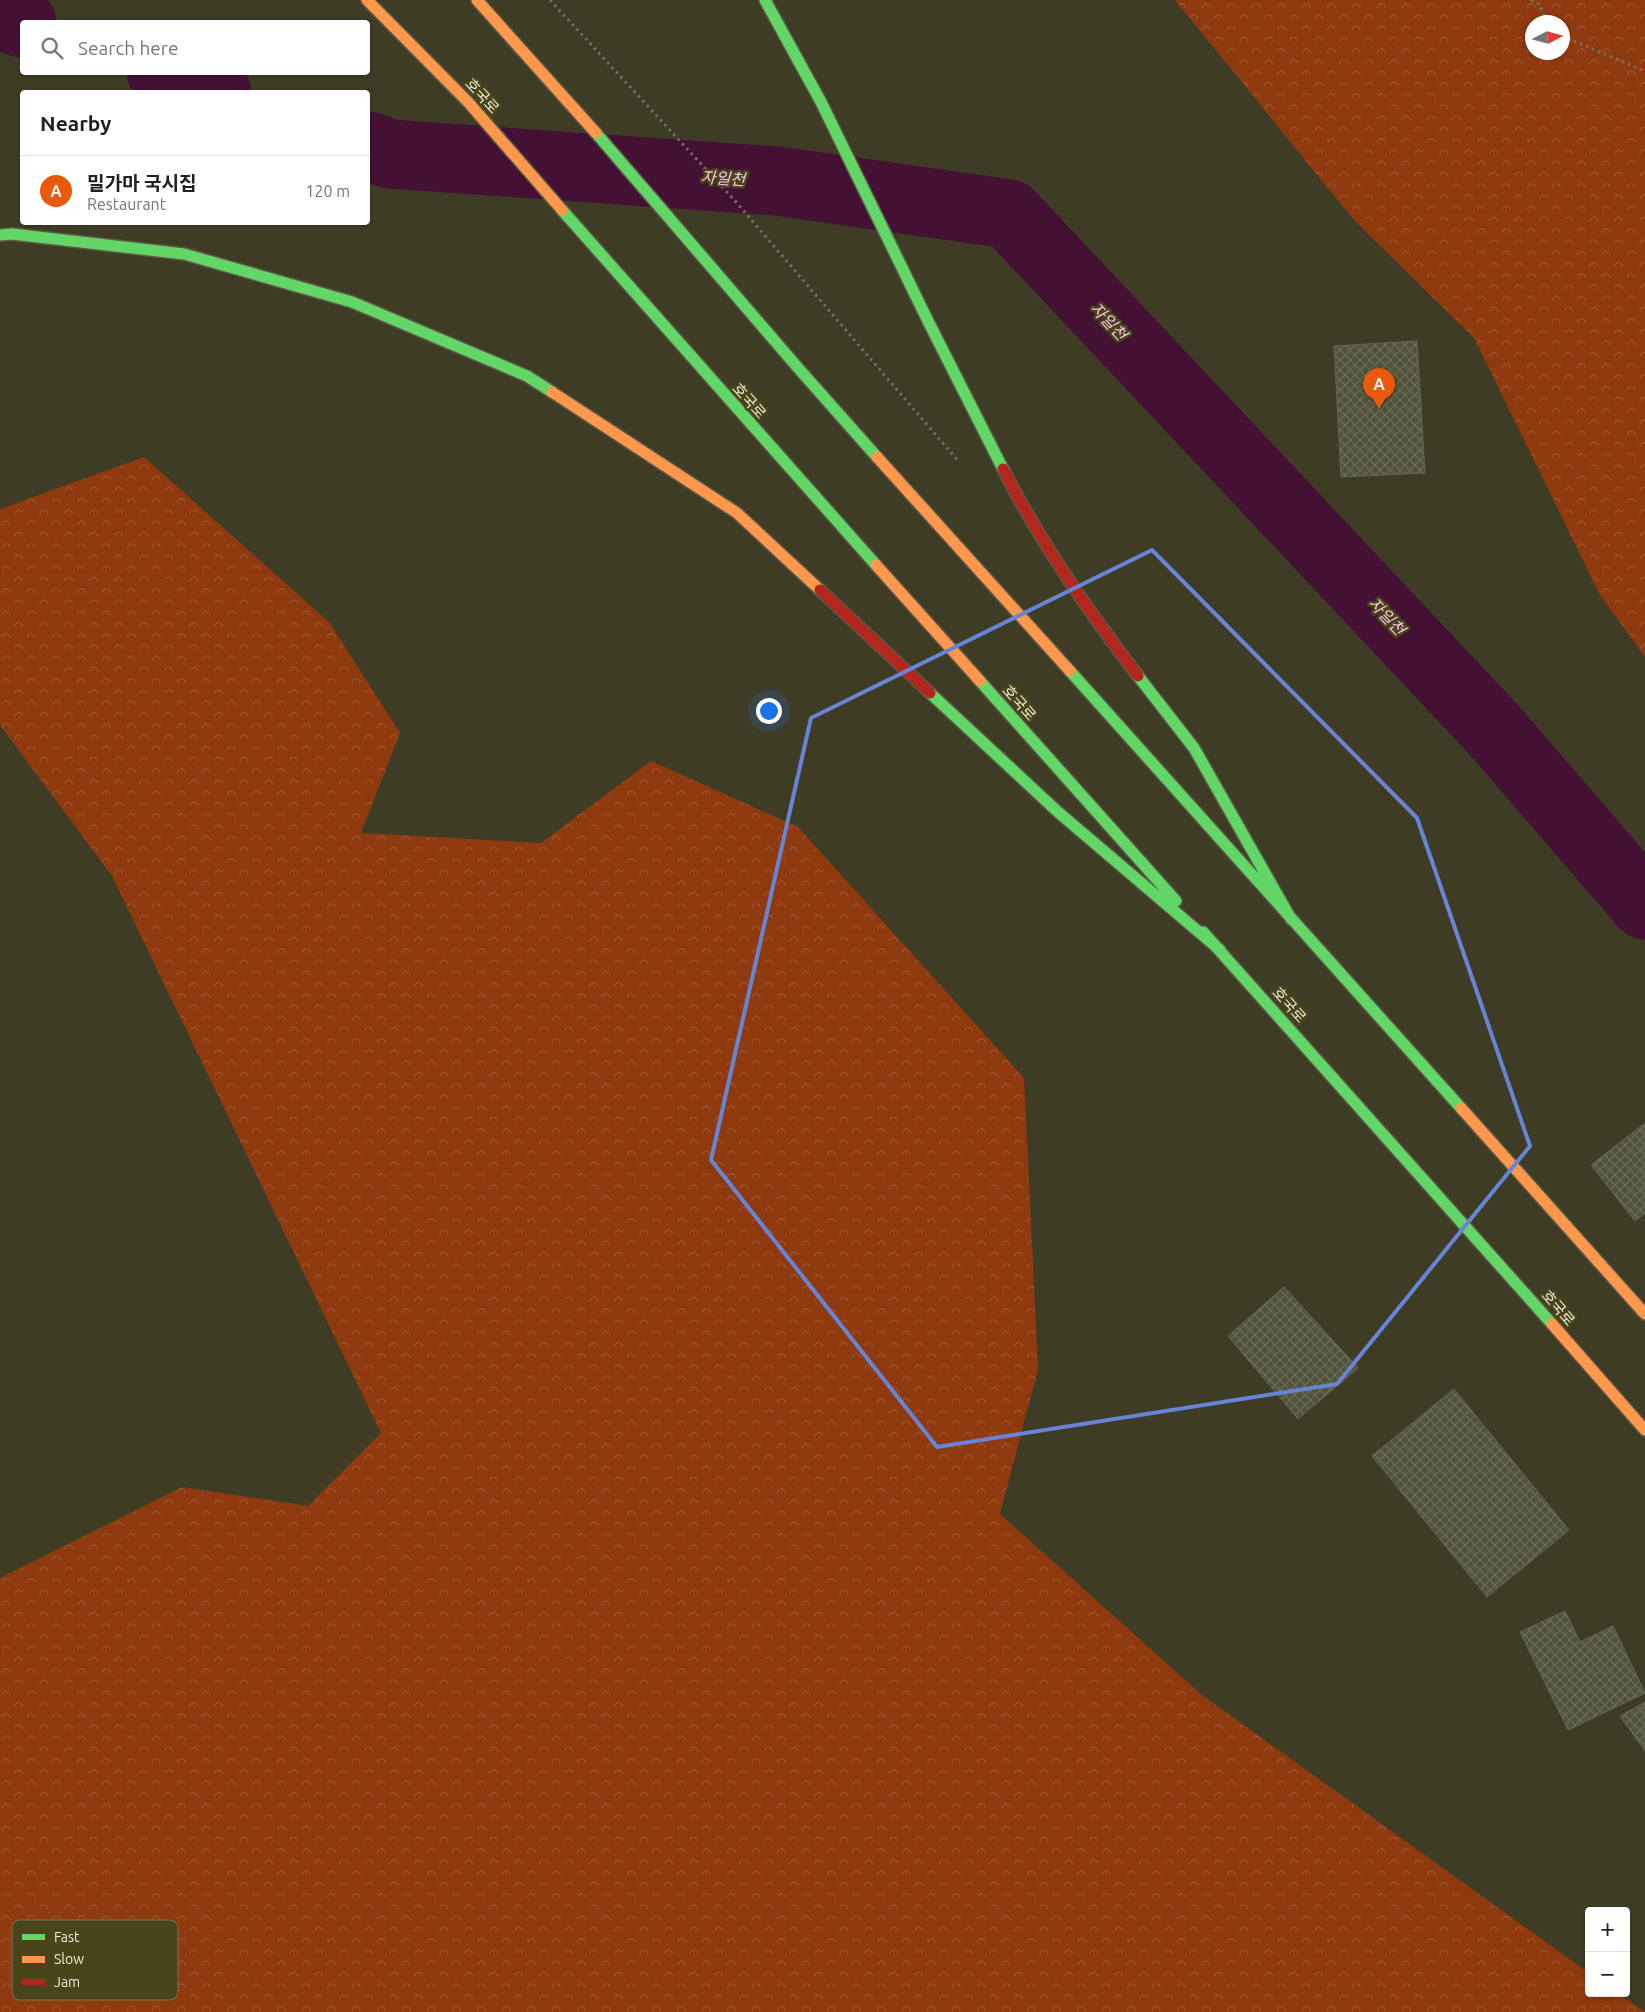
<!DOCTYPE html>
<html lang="en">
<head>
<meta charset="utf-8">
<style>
	:root { --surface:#fff; --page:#f6f6f6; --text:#202124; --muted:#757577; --line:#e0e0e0; --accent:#ea580c }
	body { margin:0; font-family:Ubuntu,"Noto Sans KR",sans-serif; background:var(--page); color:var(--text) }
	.controls { position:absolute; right:15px; bottom:15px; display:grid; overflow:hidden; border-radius:5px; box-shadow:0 1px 4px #0004 }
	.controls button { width:45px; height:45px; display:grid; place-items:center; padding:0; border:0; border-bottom:1px solid var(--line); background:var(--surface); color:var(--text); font:25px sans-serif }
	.compass { position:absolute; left:1525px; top:15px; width:45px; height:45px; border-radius:50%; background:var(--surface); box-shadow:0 1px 4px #0004; rotate:84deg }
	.you { position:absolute; left:768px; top:710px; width:18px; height:18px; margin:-12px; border:4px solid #fff; border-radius:50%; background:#1a73e8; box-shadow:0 0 0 8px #1a73e833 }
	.badge { display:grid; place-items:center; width:32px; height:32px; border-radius:50%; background:var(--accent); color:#fff; font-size:16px; font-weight:700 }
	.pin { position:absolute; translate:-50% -41px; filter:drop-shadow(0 1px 2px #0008) }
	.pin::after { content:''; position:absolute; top:26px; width:18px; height:15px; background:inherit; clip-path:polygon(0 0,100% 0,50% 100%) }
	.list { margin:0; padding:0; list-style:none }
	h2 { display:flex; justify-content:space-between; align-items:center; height:65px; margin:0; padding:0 20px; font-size:21px }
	h2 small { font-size:16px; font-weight:400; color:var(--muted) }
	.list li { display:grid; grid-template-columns:32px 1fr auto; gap:15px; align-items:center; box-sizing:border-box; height:70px; padding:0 20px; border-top:1px solid var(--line) }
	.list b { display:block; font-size:19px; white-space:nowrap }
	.list p { margin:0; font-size:16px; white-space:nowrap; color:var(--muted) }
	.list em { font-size:16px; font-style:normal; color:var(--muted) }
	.icon { flex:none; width:28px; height:28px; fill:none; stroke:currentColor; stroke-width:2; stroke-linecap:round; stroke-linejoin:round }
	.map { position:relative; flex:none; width:1645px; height:2012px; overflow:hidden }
	.search { position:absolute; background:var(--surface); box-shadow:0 1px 4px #0004; left:20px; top:20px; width:350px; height:55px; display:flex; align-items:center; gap:12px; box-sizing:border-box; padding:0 18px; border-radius:5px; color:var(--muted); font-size:19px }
	.panel { position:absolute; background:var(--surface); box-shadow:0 1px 4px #0004; left:20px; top:90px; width:350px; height:135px; border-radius:5px }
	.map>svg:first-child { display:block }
	.forest { fill:url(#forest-crowns); fill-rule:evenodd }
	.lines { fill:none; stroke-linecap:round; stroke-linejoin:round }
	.river { stroke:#441134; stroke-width:69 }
	.building { fill:url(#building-cross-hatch); stroke:#666654 }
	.fast-casing { stroke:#5c5a46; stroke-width:14 }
	.slow-casing { stroke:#5c5a46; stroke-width:14 }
	.jam-casing { stroke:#5c5a46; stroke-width:14 }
	.path { stroke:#737161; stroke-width:3; stroke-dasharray:2.5 4; stroke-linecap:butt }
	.fast { stroke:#63d668; stroke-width:11 }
	.slow { stroke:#ff974d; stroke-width:11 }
	.jam { stroke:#b3261e; stroke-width:11 }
	.marked { fill:none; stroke:#6685d7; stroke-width:4; stroke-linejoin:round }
	.labels { text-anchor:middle; stroke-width:5; stroke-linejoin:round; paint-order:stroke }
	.street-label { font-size:15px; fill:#eeebd5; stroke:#4a441a }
	.water-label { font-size:16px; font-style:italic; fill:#fcc5e8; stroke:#4a441a }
	.key { fill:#4a441a; stroke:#7b7652; stroke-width:1 }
	.key-label { font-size:14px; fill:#eeebd5 }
</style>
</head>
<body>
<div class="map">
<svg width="1645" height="2012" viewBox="0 0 1645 2012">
	<defs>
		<pattern id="forest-crowns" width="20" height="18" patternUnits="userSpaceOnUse" patternTransform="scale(1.25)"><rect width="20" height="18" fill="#8f390f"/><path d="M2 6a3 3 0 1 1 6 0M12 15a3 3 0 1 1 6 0" fill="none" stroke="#9f5631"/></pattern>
		<pattern id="building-cross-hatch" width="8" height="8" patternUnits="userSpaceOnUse" patternTransform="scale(1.25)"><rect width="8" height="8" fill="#51533a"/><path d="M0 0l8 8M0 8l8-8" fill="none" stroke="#6a6c56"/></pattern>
	</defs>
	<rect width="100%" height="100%" fill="#3f3c25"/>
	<path class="forest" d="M1175,0H1645V657L1600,595L1474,338L1353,219ZM1532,22H1562V52H1532Z
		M144,457L329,622L400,733L361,833L541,843L651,761L798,827L1024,1078L1038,1369L1000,1514L1202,1695L1589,1973V1993H1618L1645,2012H0V1578L182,1487L308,1506L381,1433L112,876L0,725V509Z"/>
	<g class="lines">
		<path class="river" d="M0,15L22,23
			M161,72L217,92
			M368,146L390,154L777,181L1009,214L1494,730L1645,905"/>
	</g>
	<path class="building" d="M1417,341L1425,473L1341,477L1334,346Z
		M1645,1123V1213L1635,1221L1591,1165Z
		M1284,1287L1358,1368L1298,1419L1228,1336Z
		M1454,1389L1569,1530L1487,1597L1372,1456Z
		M1565,1611L1580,1642L1613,1626L1645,1693L1568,1730L1520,1632Z
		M1645,1702V1751L1620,1716Z"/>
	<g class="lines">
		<g class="fast-casing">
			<path id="fast" d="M765,0L821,102L929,323L1003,469
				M596,133L799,369L877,457
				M562,210L876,565
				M0,235L12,234L184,254L352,302L527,376L552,392
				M1070,671L1461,1108
				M1138,676L1194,748L1291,919
				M980,681L1176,901
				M930,693L1058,812L1220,950
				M1203,932L1552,1324"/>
		</g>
		<g class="slow-casing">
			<path id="slow" d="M367,0L468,102L562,210
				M477,0L596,133
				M552,392L737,513L820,590
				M877,457L1070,671
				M876,565L980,681
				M1461,1108L1645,1314
				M1552,1324L1645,1430"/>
		</g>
		<g class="jam-casing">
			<path id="jam" d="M1003,469C1040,542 1088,611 1138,676
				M820,590L930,693"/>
		</g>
		<path class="path" d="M550,0L736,202L959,462
			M1531,0L1539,4L1547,22
			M1562,36L1645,71"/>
		<use href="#fast" class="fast"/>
		<use href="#slow" class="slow"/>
		<use href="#jam" class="jam"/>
	</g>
	<path class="marked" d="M1152,550L1417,818L1530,1146L1337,1384L937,1447L711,1160L811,718Z"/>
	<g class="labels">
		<g class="street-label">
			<text transform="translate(482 96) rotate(47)" y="5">호국로</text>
			<text transform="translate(749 401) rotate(48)" y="5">호국로</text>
			<text transform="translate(1019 703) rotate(48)" y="5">호국로</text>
			<text transform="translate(1289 1005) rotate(48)" y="5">호국로</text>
			<text transform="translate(1558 1308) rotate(49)" y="5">호국로</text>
		</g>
		<g class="water-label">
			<text transform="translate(723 178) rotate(4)" y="6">자일천</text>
			<text transform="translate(1109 321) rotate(47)" y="6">자일천</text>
			<text transform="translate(1387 616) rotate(47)" y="6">자일천</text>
		</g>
	</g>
	<rect x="12" y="1920" width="166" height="80" rx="8" class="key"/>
	<rect x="22" y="1934" width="23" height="6" fill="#63d668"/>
	<rect x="22" y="1956" width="23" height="7" fill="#ff974d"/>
	<rect x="22" y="1979" width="23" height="6" fill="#b3261e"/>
	<g class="key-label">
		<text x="54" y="1942">Fast</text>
		<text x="54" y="1964">Slow</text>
		<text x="54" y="1987">Jam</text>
	</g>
</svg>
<div class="controls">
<button>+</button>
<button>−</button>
</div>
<svg class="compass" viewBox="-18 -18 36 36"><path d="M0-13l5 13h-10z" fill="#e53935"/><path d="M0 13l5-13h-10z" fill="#757577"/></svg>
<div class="you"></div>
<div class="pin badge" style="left:1379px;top:409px">A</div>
<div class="search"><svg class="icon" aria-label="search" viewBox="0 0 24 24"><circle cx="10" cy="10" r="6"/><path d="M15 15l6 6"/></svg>Search here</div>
<section class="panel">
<h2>Nearby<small></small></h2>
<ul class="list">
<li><span class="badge">A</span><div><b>밀가마 국시집</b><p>Restaurant</p></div><em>120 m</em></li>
</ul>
</section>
</div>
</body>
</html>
